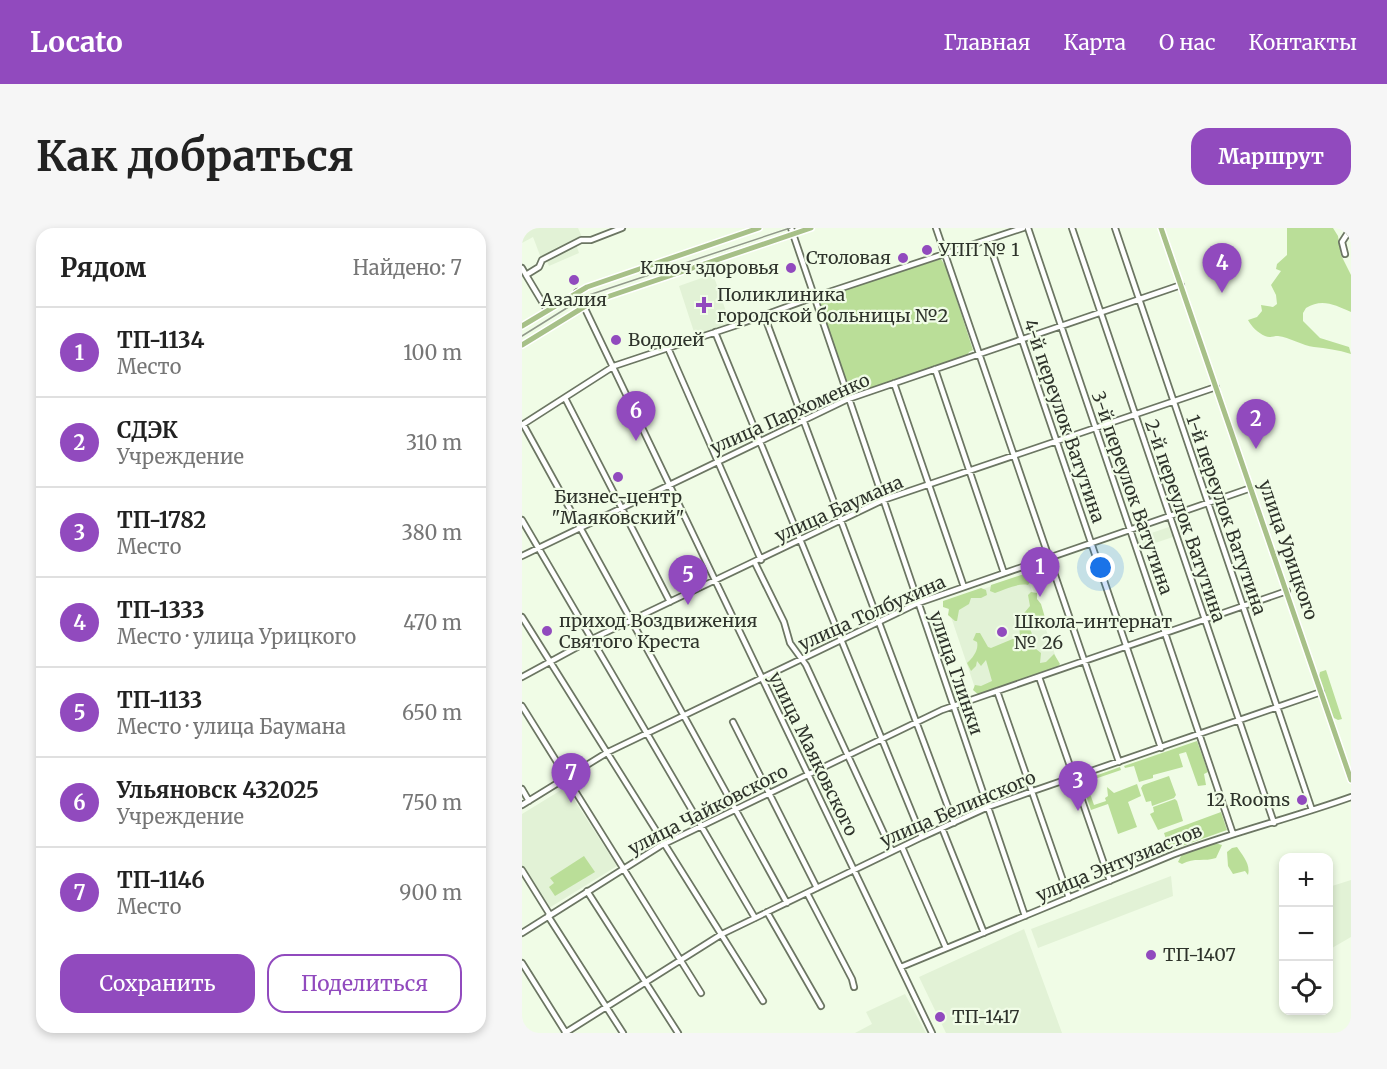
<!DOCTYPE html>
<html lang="ru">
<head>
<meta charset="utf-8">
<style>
	:root { --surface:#fff; --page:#f6f6f6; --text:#222; --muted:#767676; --line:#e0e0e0; --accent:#914abe }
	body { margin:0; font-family:Merriweather,serif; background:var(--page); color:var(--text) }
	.controls { position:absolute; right:18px; bottom:18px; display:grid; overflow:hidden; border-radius:12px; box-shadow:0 3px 9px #0003 }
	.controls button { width:54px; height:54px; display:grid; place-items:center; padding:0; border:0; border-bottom:2px solid var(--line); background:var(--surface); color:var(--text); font:30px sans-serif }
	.you { position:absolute; left:579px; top:340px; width:21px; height:21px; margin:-15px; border:4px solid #fff; border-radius:50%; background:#1a73e8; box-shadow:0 0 0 9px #1a73e833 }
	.badge { display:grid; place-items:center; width:39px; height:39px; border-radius:50%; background:var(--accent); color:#fff; font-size:20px; font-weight:700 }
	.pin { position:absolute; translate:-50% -50px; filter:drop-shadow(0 2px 3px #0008) }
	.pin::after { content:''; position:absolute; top:32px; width:21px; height:18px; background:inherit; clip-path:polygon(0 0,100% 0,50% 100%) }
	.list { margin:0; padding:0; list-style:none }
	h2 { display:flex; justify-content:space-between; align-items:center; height:78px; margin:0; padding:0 24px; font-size:26px }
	h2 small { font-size:20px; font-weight:400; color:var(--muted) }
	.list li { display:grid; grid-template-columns:39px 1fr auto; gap:18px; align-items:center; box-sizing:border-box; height:90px; padding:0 24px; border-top:2px solid var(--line) }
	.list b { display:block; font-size:22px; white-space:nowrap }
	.list p { margin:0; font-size:20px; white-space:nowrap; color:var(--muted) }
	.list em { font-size:20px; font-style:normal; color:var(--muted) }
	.actions { display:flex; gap:12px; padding:18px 24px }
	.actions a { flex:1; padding:14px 0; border:2px solid var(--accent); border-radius:18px; text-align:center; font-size:21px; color:var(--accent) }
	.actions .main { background:var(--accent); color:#fff }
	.icon { flex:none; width:33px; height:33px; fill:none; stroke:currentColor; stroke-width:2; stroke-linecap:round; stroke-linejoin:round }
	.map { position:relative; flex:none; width:829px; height:805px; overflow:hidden; border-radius:18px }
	header { display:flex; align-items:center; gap:36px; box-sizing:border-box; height:84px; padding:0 30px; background:var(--accent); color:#fff }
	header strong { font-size:28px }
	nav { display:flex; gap:33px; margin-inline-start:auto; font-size:21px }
	.intro { display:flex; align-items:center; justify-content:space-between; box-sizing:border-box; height:144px; padding:0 36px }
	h1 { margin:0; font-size:42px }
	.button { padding:15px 27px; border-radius:18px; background:var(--accent); color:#fff; font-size:21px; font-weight:700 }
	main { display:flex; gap:36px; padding:0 36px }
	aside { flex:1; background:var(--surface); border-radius:18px; box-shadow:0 3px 9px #0003 }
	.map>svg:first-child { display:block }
	.built { fill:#e2f2d6 }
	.green { fill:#bade98 }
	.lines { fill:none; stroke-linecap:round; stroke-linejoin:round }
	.minor-casing { stroke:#6c7663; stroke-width:8 }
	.major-casing { stroke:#fff; stroke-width:8 }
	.minor { stroke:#fff; stroke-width:4.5 }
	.major { stroke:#a7c088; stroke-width:5 }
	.tram { stroke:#919a8b; stroke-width:1.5 }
	.poi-dot { fill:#914abe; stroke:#f0fce6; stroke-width:2 }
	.labels { text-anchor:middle; stroke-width:4.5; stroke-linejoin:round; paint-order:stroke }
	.poi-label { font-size:18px; fill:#2e332b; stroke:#f0fce6; text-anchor:start }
	.street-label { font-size:18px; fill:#2e332b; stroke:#f0fce6 }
</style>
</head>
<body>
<header>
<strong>Locato</strong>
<nav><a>Главная</a><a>Карта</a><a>О нас</a><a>Контакты</a></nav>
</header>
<div class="intro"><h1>Как добраться</h1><a class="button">Маршрут</a></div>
<main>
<aside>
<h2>Рядом<small>Найдено: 7</small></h2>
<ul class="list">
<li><span class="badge">1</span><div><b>ТП-1134</b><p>Место</p></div><em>100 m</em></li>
<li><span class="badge">2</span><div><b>СДЭК</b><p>Учреждение</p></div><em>310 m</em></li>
<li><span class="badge">3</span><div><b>ТП-1782</b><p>Место</p></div><em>380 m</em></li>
<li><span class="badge">4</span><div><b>ТП-1333</b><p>Место · улица Урицкого</p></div><em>470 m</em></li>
<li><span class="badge">5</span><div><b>ТП-1133</b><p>Место · улица Баумана</p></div><em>650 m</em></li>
<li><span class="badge">6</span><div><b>Ульяновск 432025</b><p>Учреждение</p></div><em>750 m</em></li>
<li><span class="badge">7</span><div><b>ТП-1146</b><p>Место</p></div><em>900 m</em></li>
</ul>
<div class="actions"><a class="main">Сохранить</a><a>Поделиться</a></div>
</aside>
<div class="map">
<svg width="829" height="805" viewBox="0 0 829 805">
	<rect width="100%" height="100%" fill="#f0fce6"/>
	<path class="built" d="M0,0H56L60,9L53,13L57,25L27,38L23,29L19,30L11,9L0,15Z
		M191,46L208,95L173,107L157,58Z
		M647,299L651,309L618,320L615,310Z
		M504,346L536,435L454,463L424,374Z
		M44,559L95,638L27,680L0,637V586Z
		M649,648L651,668L516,720L509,701Z
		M829,652V709L810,720L807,715V659Z
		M502,701L540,805H424L397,749Z
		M383,766L404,805H333L350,796L344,784Z"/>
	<path class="green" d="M765,0H811L816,8L819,27L829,47V84C813,77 800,70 784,80L781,85V93L798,110L827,119L829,126C816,122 804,120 792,119C781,118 767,109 756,108C751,108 748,110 743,108C736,105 729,98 726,92L735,89L740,83L739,77L751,79L755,76L754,67L749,57L759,43L754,41L755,36L765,27Z
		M419,31L424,39L451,122L447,124L445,128L333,168L329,167L296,72L297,70Z
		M505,345L511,350L506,357C496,355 483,361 473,365L468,363L469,357Z
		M459,360L464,362L465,367L459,370H449L447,376L437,382L435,393H433L426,387L427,381L421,379V373Z
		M509,364L515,365V371L519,376L524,393L522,395L516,396L512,391L498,390L508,378L506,367Z
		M501,392C509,396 508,406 514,413V421L519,425L518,435L524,434L532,426L538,436L534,441L458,468L451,462L453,457L459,458L470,453L464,432L459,438L455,433L454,438L449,443L445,435C451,430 457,421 455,414L451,412L454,405H458L466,419L469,420L498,408L497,396Z
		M804,442L820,491L816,492L810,489L797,449L798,444Z
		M675,513L686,544L682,546L684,557L676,558L664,524L657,526L661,539L631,547V550L617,554L612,538L603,540L602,538Z
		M598,539L599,542L564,554L572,577L584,573L583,570L586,568L585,559L592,565L615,556L619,568L606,574L615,599L596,606L586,576L569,582L559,553Z
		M647,548L654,567L652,570L630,578L629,573L624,574L619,560L621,557Z
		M653,571L655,573L661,593L636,602L628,586L632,584L631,579Z
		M699,584L705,602L632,628L629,620L645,614L642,605Z
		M693,615L700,617L694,630C683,634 672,629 660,636L656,634L660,626Z
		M715,619C720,627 729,636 726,647L723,643L711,646L706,638L705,624L710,620Z
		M62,628L73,644L33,668L27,659L32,655L28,650Z"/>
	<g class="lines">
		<g class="minor-casing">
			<path id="minor" d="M269,0L503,688
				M414,0L597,534
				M506,0L711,606
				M550,0L752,595
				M593,0L790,582
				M466,12L639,520
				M823,26L820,14L829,0
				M0,40L4,47L17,39L20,32L59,12H69L100,0
				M4,47L25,82
				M55,64L410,805
				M242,87L432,595
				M193,104L400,609
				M146,120L239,332
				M413,141L482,345
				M372,155L442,359
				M43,170L148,374
				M1,196L265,675
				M0,197L92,138L215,97L292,69L501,0
				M0,292L233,690
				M0,328L326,171L659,57
				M233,335L262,394L268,415L284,437L370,623
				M0,389L241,773
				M0,449L70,411L361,272L694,159
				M517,449L588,653
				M475,463L547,670
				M0,478L179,765
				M211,494L295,660
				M0,561L7,573
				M0,577L86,524L396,375L729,260
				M420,600L462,705
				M380,619L424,720
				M0,642L28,687
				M65,663L156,805
				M285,665L330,751L332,759
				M245,684L299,778
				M26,688L101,805
				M0,705L138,618L420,482L765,363
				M0,735L44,805
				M379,739L650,627C709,605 770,590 829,569
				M43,805L200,706L400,609L466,579L511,563L799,464"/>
		</g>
		<g class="major-casing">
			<path id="major" d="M639,0L829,552
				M0,98L65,59L237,0
				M0,117L70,74L289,0"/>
		</g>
		<use href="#minor" class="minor"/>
		<use href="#major" class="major"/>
		<path class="tram" d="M0,108L64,68L268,0"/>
	</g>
	<g class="poi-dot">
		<circle cx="405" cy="22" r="6"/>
		<circle cx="381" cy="30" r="6"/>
		<circle cx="269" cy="40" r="6"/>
		<circle cx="52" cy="52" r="6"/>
		<path d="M179 68h6v6h6v6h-6v6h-6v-6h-6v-6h6z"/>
		<circle cx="94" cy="112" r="6"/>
		<circle cx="96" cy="249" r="6"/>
		<circle cx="25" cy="403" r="6"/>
		<circle cx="480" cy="404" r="6"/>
		<circle cx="780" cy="572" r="6"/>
		<circle cx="629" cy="727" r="6"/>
		<circle cx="418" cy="789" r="6"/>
	</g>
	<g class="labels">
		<g class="poi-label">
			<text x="417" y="28">УПП № 1</text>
			<text x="369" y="36" text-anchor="end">Столовая</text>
			<text x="257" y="46" text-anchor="end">Ключ здоровья</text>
			<text x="195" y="73">Поликлиника<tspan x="195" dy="21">городской больницы №2</tspan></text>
			<text x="52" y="78" text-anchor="middle">Азалия</text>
			<text x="106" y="118">Водолей</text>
			<text x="96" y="275" text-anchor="middle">Бизнес-центр<tspan x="96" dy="21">"Маяковский"</tspan></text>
			<text x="37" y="399">приход Воздвижения<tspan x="37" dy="21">Святого Креста</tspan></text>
			<text x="492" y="400">Школа-интернат<tspan x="492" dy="21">№ 26</tspan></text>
			<text x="768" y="578" text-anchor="end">12 Rooms</text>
			<text x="641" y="733">ТП-1407</text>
			<text x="430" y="795">ТП-1417</text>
		</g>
		<g class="street-label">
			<text transform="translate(268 186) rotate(-24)" y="6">улица Пархоменко</text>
			<text transform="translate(542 193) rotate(71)" y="6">4-й переулок Ватутина</text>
			<text transform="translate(610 265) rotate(71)" y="6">3-й переулок Ватутина</text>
			<text transform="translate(317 281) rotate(-24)" y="6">улица Баумана</text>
			<text transform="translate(704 287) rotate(71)" y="6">1-й переулок Ватутина</text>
			<text transform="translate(663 293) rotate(71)" y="6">2-й переулок Ватутина</text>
			<text transform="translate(766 322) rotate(71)" y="6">улица Урицкого</text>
			<text transform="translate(350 385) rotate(-24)" y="6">улица Толбухина</text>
			<text transform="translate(434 445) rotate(71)" y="6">улица Глинки</text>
			<text transform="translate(291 526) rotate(64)" y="6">улица Маяковского</text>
			<text transform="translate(436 581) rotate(-23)" y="6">улица Белинского</text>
			<text transform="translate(186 582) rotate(-27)" y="6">улица Чайковского</text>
			<text transform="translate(597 635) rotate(-22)" y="6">улица Энтузиастов</text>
		</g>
	</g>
</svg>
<div class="controls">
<button>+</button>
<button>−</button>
<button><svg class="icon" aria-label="locate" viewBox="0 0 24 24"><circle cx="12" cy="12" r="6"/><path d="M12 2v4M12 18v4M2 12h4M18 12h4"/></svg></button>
</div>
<div class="you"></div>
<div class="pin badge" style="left:518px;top:369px">1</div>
<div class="pin badge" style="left:734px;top:221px">2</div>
<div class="pin badge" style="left:556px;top:583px">3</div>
<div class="pin badge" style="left:700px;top:65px">4</div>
<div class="pin badge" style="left:166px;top:377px">5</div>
<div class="pin badge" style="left:114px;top:213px">6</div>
<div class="pin badge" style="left:49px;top:575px">7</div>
</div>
</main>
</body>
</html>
